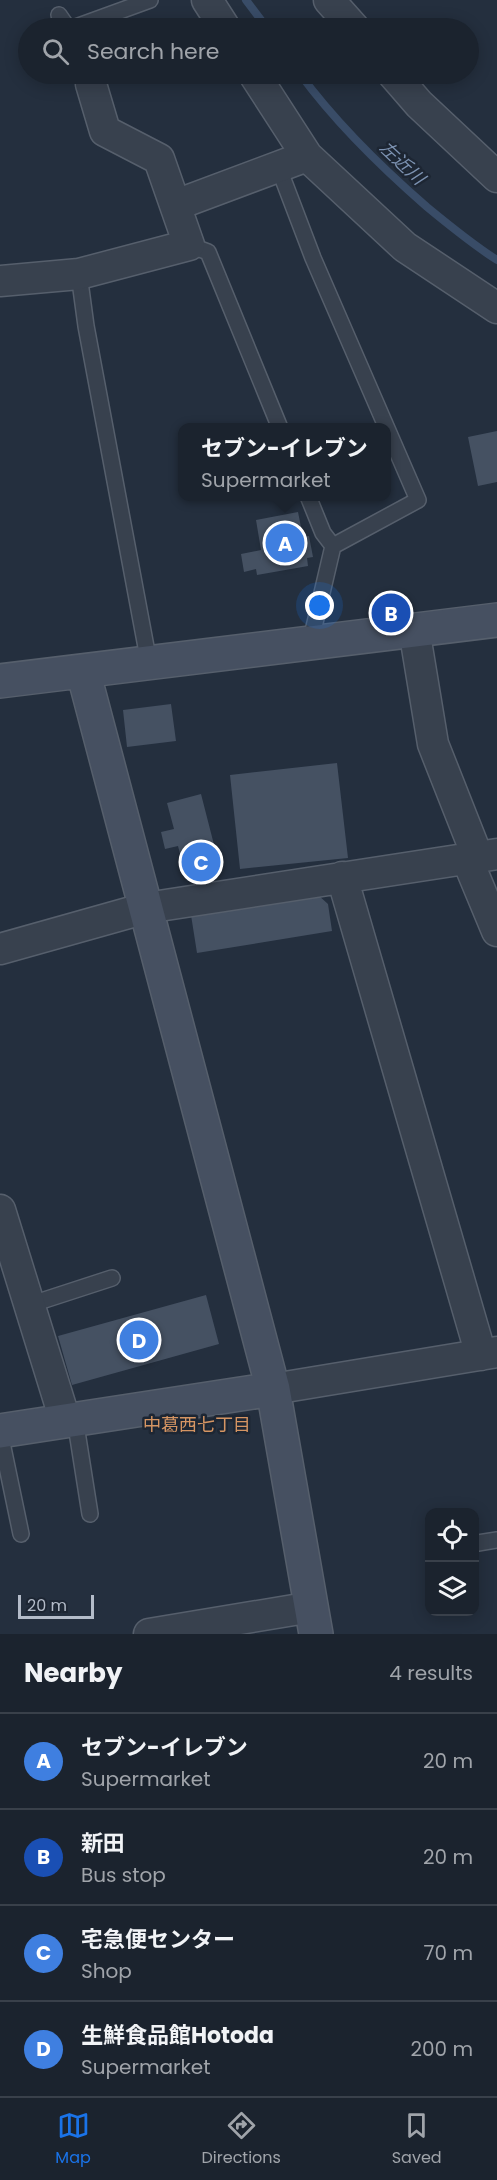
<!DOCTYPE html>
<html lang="en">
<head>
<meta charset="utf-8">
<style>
	:root { --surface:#1b232e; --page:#282f3a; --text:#f1f3f6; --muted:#a0a4aa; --line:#39404a; --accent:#1a73e8 }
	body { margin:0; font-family:Poppins,"Noto Sans JP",sans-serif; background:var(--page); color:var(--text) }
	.controls { position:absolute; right:18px; bottom:18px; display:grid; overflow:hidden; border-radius:12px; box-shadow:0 3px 15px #0003 }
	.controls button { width:54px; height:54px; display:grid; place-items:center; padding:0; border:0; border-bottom:2px solid var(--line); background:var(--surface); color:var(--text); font:30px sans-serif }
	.scale { position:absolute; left:18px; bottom:15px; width:76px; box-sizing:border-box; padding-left:6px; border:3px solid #b4bcc9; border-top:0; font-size:16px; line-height:21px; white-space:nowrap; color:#b4bcc9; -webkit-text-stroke:4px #1d2633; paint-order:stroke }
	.you { position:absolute; left:320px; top:606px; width:21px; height:21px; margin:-15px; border:4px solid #fff; border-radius:50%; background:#1a73e8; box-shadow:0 0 0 9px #1a73e833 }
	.badge { display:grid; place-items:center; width:39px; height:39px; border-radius:50%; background:var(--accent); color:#fff; font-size:20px; font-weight:700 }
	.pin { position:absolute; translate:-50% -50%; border:3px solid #fff; box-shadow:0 2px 6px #0006 }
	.popup { position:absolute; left:178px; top:423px; width:213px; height:78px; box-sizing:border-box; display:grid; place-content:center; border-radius:12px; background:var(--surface); filter:drop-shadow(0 2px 4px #0005); font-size:20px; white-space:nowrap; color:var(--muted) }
	.popup b { font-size:22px; color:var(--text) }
	.popup::after { content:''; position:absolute; left:50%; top:100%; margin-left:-12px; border:12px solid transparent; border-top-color:var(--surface) }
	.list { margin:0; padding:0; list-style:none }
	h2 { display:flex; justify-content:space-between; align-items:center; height:78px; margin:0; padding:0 24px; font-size:26px }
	h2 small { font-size:20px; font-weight:400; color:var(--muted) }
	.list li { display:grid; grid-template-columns:39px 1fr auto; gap:18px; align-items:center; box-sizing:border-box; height:96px; padding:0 24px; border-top:2px solid var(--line) }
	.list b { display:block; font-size:22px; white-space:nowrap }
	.list p { margin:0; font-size:20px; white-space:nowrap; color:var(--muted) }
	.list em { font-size:20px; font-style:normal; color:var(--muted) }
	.icon { flex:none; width:33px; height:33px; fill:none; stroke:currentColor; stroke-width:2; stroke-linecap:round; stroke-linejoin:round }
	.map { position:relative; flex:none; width:497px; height:1634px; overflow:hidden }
	.search { position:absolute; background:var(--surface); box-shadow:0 3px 15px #0003; left:18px; right:18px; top:18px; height:66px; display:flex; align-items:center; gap:15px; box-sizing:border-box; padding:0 21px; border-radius:33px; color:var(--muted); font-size:22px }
	.sheet { height:462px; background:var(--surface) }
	nav { display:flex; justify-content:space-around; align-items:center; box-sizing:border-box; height:84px; border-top:2px solid var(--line); background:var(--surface); font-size:16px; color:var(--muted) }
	nav a { display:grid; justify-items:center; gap:3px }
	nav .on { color:var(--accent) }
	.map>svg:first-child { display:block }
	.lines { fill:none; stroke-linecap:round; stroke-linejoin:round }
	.stream { stroke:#394c67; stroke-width:8 }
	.building { fill:#455162 }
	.lane-casing { stroke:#565f6c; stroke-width:18 }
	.street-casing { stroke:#565f6c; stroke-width:33 }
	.secondary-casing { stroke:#565f6c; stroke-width:36 }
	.lane { stroke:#38414e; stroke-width:15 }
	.street { stroke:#38414e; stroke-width:30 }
	.secondary { stroke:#465061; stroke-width:33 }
	.labels { text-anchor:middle; stroke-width:5; stroke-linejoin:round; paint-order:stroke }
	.water-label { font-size:18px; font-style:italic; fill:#7c92b1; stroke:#1d2633 }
	.neighbourhood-label { font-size:18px; fill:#d59563; stroke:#1d2633 }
</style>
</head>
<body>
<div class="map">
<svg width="497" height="1634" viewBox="0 0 497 1634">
	<rect width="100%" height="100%" fill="#242f3e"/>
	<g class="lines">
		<path class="stream" d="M246,0L267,28
			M300,74C336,123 381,167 427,207C450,226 472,244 497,260"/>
	</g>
	<path class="building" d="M497,431V482L478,486L468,437Z
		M298,512L303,537L309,536L313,557L307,558L308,566L257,575L256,569L244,572L241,554L261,550L256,520Z
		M171,704L176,741L127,747L123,710Z
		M337,763L348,858L240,869L230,775Z
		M201,794L221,872L187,881L178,846L165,849L161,832L174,829L167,803Z
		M318,895L328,904L332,931L197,953L191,915Z
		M206,1295L219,1344L72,1385L58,1336Z"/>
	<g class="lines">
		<g class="lane-casing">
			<path id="lane" d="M59,15L68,28
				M73,28L150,0
				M278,166L313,258L418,500L333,546L310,644
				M189,245L208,252L280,428
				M79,274L86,326L149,663
				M308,496L323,533L333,546
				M29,1305L112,1278
				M75,1419L90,1514
				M0,1433L21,1534
				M478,1543L497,1540"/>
		</g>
		<g class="street-casing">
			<path id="street" d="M207,0L225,28
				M329,0L354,28
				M254,74L307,156L405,247L497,308
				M393,74L419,104L497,177
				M176,205L307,156
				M0,281L79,274L189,245L159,159L105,131L91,84
				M414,629L433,744L478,858
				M467,859L497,931
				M342,877L481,1355
				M0,949L146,908L497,854
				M0,1210L65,1420
				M273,1389L497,1352
				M149,1634L312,1607"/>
		</g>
		<g class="secondary-casing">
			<path id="secondary" d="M83,671L273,1389L316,1634
				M0,681L497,620
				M0,1431L273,1389"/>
		</g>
		<use href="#lane" class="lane"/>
		<use href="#street" class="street"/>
		<use href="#secondary" class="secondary"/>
	</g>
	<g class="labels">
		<g class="water-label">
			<text transform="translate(402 163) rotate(43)" y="6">左近川</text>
		</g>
		<g class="neighbourhood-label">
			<text x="197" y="1431">中葛西七丁目</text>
		</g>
	</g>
</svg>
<div class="controls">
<button><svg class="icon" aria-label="locate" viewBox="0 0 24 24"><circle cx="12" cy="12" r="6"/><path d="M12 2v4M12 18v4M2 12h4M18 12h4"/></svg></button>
<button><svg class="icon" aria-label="layers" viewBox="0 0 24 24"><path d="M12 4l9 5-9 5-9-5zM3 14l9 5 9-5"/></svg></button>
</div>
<div class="scale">20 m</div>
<div class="you"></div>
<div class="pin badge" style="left:285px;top:543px;background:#3f7fe0">A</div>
<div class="popup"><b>セブン-イレブン</b>Supermarket</div>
<div class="pin badge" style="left:391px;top:613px;background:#1a4fb4">B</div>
<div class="pin badge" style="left:201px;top:862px;background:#3f7fe0">C</div>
<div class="pin badge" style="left:139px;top:1340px;background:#3f7fe0">D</div>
<div class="search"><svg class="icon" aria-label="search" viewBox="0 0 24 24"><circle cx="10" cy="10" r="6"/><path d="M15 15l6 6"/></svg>Search here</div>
</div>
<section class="sheet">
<h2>Nearby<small>4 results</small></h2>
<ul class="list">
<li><span class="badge" style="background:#3f7fe0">A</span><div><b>セブン-イレブン</b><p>Supermarket</p></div><em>20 m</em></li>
<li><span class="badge" style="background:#1a4fb4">B</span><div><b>新田</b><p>Bus stop</p></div><em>20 m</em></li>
<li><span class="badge" style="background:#3f7fe0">C</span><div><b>宅急便センター</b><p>Shop</p></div><em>70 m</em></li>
<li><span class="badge" style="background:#3f7fe0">D</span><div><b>生鮮食品館Hotoda</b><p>Supermarket</p></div><em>200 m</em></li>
</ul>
</section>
<nav>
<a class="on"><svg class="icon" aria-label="map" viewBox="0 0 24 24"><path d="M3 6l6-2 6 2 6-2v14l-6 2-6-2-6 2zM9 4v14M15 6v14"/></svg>Map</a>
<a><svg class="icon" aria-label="directions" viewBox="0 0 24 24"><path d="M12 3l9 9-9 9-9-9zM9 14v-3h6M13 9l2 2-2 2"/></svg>Directions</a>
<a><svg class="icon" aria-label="saved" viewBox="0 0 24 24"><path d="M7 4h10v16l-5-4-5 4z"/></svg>Saved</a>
</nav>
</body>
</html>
